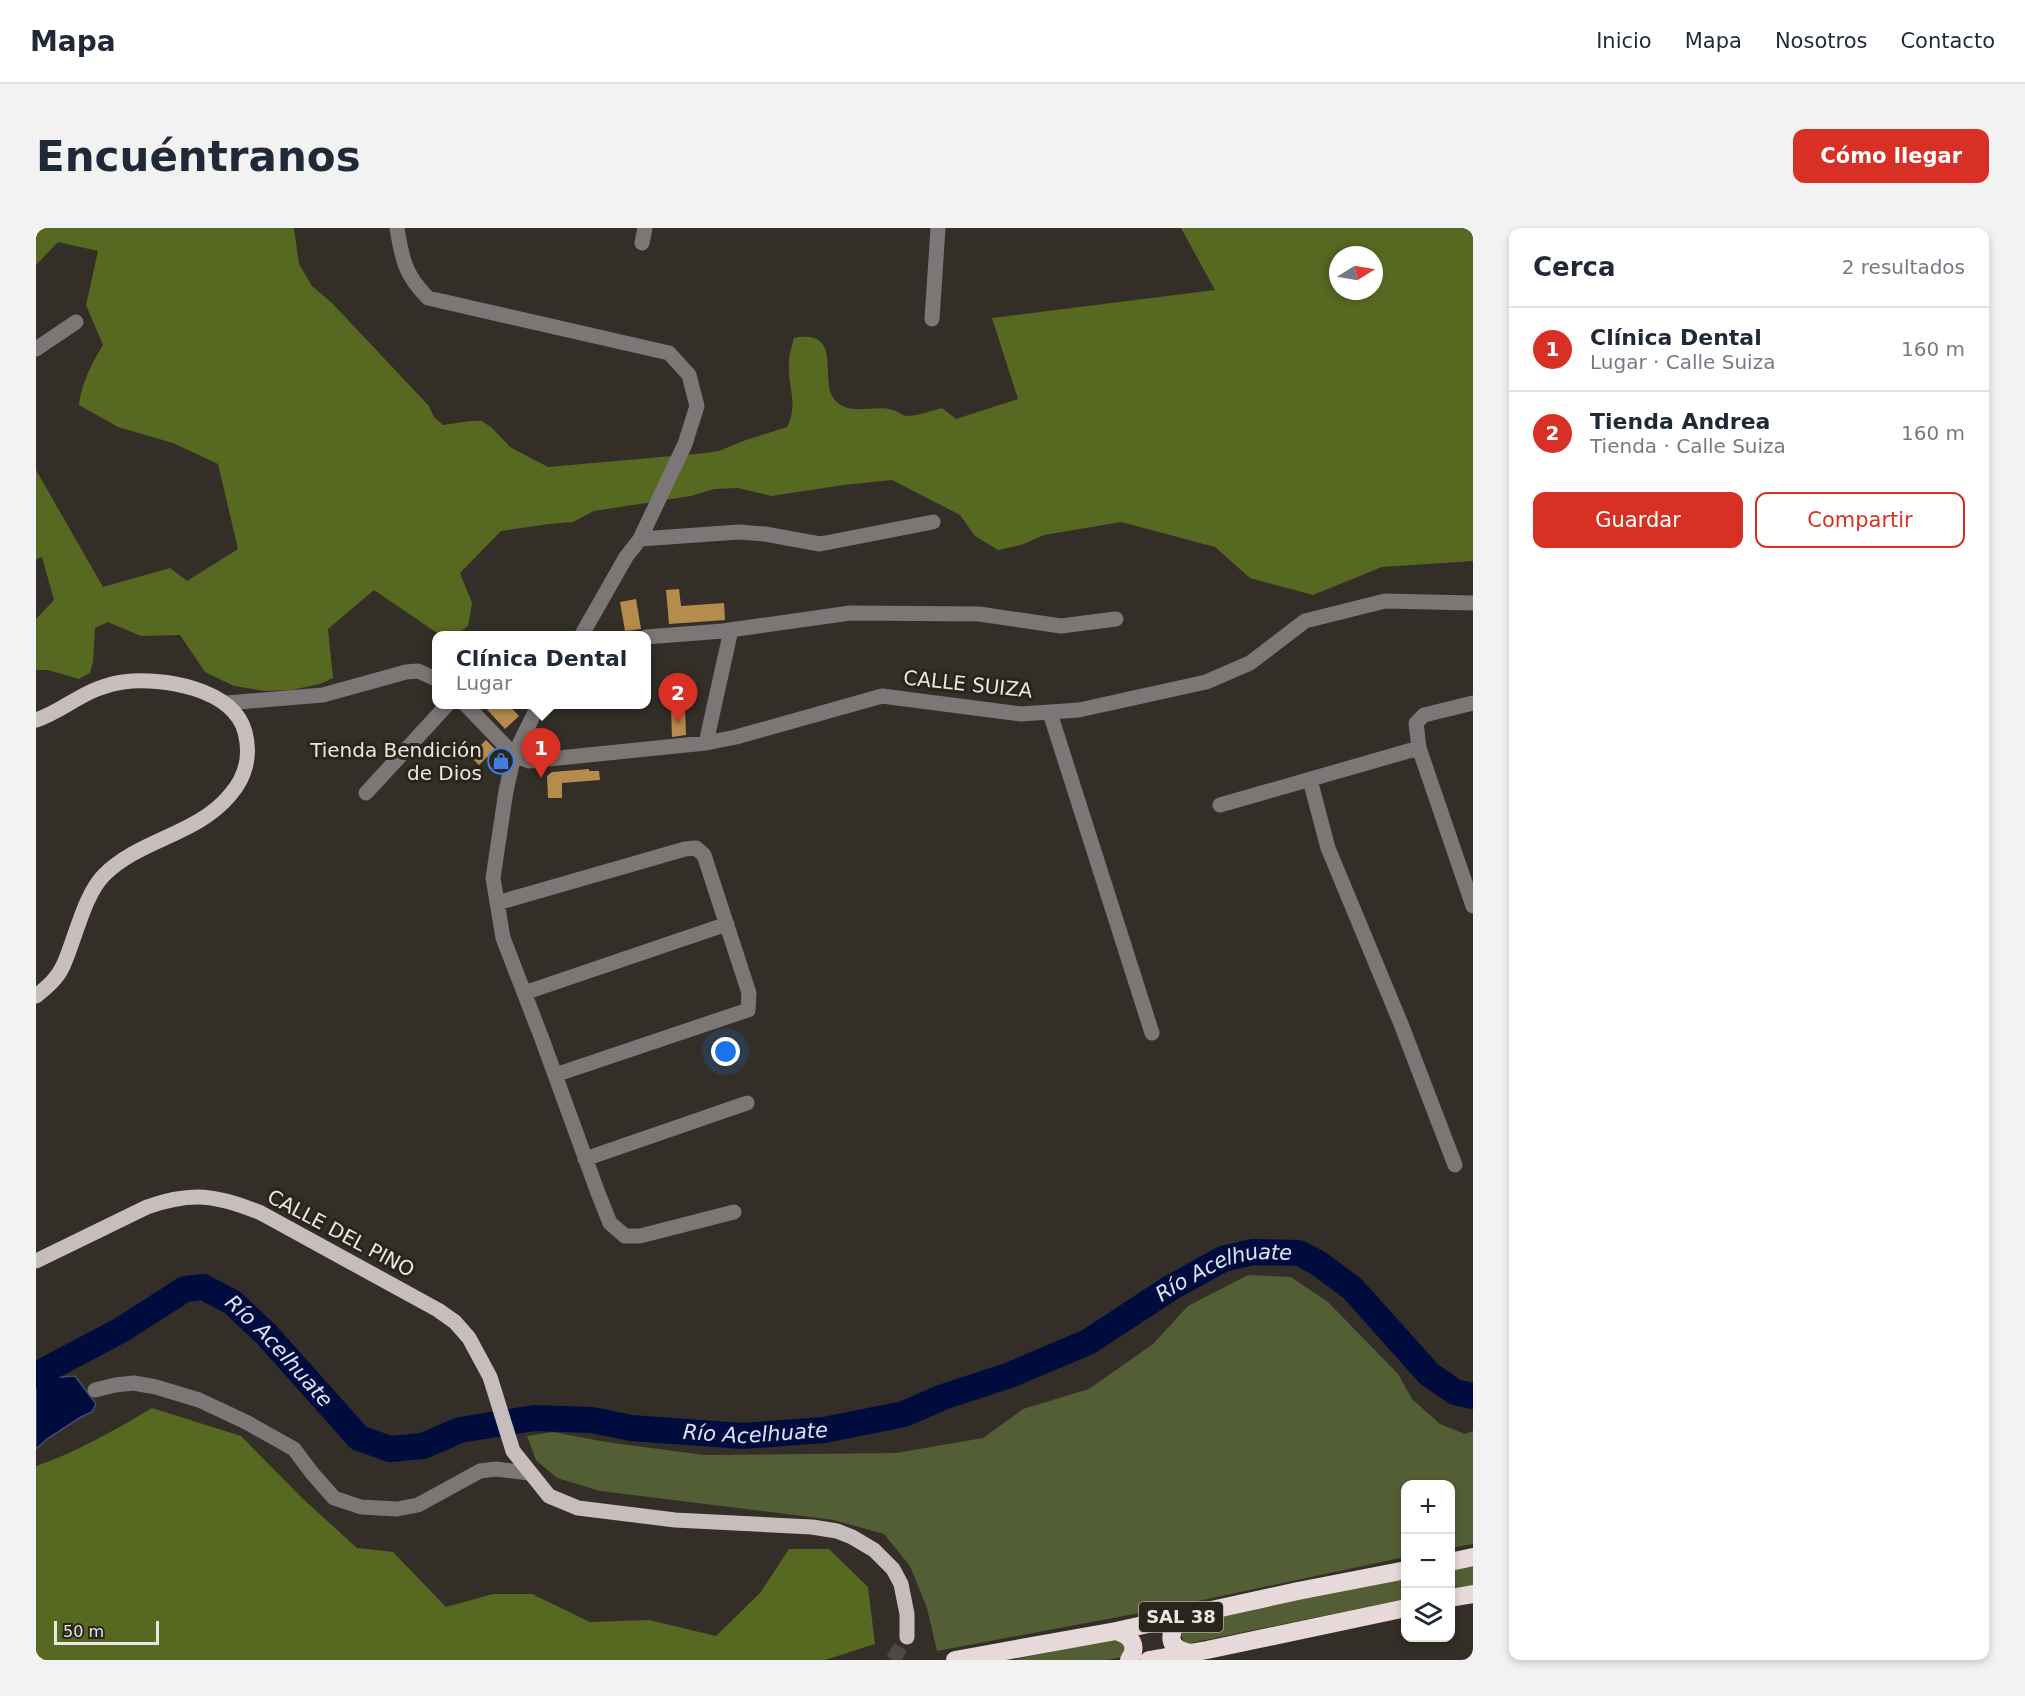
<!DOCTYPE html>
<html lang="es">
<head>
<meta charset="utf-8">
<style>
	:root { --surface:#fff; --page:#f2f2f3; --text:#1f2937; --muted:#747a83; --line:#e0e1e3; --accent:#d93025 }
	body { margin:0; font-family:"DejaVu Sans",sans-serif; background:var(--page); color:var(--text) }
	.controls { position:absolute; right:18px; bottom:18px; display:grid; overflow:hidden; border-radius:12px; box-shadow:0 3px 9px #0003 }
	.controls button { width:54px; height:54px; display:grid; place-items:center; padding:0; border:0; border-bottom:2px solid var(--line); background:var(--surface); color:var(--text); font:30px sans-serif }
	.compass { position:absolute; left:1293px; top:18px; width:54px; height:54px; border-radius:50%; background:var(--surface); box-shadow:0 3px 9px #0003; rotate:79deg }
	.scale { position:absolute; left:18px; bottom:15px; width:105px; box-sizing:border-box; padding-left:6px; border:3px solid #eae7e2; border-top:0; font-size:16px; line-height:21px; white-space:nowrap; color:#eae7e2; -webkit-text-stroke:4px #29251d; paint-order:stroke }
	.you { position:absolute; left:690px; top:824px; width:21px; height:21px; margin:-15px; border:4px solid #fff; border-radius:50%; background:#1a73e8; box-shadow:0 0 0 9px #1a73e833 }
	.badge { display:grid; place-items:center; width:39px; height:39px; border-radius:50%; background:var(--accent); color:#fff; font-size:20px; font-weight:700 }
	.pin { position:absolute; translate:-50% -50px; filter:drop-shadow(0 2px 3px #0008) }
	.pin::after { content:''; position:absolute; top:32px; width:21px; height:18px; background:inherit; clip-path:polygon(0 0,100% 0,50% 100%) }
	.popup { position:absolute; left:396px; top:403px; width:219px; height:78px; box-sizing:border-box; display:grid; place-content:center; border-radius:12px; background:var(--surface); filter:drop-shadow(0 2px 4px #0005); font-size:20px; white-space:nowrap; color:var(--muted) }
	.popup b { font-size:22px; color:var(--text) }
	.popup::after { content:''; position:absolute; left:50%; top:100%; margin-left:-12px; border:12px solid transparent; border-top-color:var(--surface) }
	.list { margin:0; padding:0; list-style:none }
	h2 { display:flex; justify-content:space-between; align-items:center; height:78px; margin:0; padding:0 24px; font-size:26px }
	h2 small { font-size:20px; font-weight:400; color:var(--muted) }
	.list li { display:grid; grid-template-columns:39px 1fr auto; gap:18px; align-items:center; box-sizing:border-box; height:84px; padding:0 24px; border-top:2px solid var(--line) }
	.list b { display:block; font-size:22px; white-space:nowrap }
	.list p { margin:0; font-size:20px; white-space:nowrap; color:var(--muted) }
	.list em { font-size:20px; font-style:normal; color:var(--muted) }
	.actions { display:flex; gap:12px; padding:18px 24px }
	.actions a { flex:1; padding:14px 0; border:2px solid var(--accent); border-radius:12px; text-align:center; font-size:21px; color:var(--accent) }
	.actions .main { background:var(--accent); color:#fff }
	.icon { flex:none; width:33px; height:33px; fill:none; stroke:currentColor; stroke-width:2; stroke-linecap:round; stroke-linejoin:round }
	.map { position:relative; flex:none; width:1437px; height:1432px; overflow:hidden; border-radius:12px }
	header { display:flex; align-items:center; gap:36px; box-sizing:border-box; height:84px; padding:0 30px; background:var(--surface); border-bottom:2px solid var(--line) }
	header strong { font-size:28px }
	nav { display:flex; gap:33px; margin-inline-start:auto; font-size:21px }
	.intro { display:flex; align-items:center; justify-content:space-between; box-sizing:border-box; height:144px; padding:0 36px }
	h1 { margin:0; font-size:42px }
	.button { padding:15px 27px; border-radius:12px; background:var(--accent); color:#fff; font-size:21px; font-weight:700 }
	main { display:flex; gap:36px; padding:0 36px }
	aside { flex:1; background:var(--surface); border-radius:12px; box-shadow:0 3px 9px #0003 }
	.map>svg:first-child { display:block }
	.green { fill:#535e34 }
	.forest { fill:#576821; fill-rule:evenodd }
	.water { fill:#000c3e; stroke:#464e6f; stroke-width:1.5 }
	.lines { fill:none; stroke-linecap:round; stroke-linejoin:round }
	.river { stroke:#000c3e; stroke-width:26 }
	.building { fill:#b58c4b }
	.major-tunnel { stroke:#4e4a43; stroke-width:15; stroke-dasharray:15 8; stroke-linecap:butt }
	.minor { stroke:#7c7676; stroke-width:15 }
	.major { stroke:#c8bdbd; stroke-width:15 }
	.highway { stroke:#e7d9d9; stroke-width:18 }
	.labels { text-anchor:middle; stroke-width:6; stroke-linejoin:round; paint-order:stroke }
	.shield { fill:#29251d; stroke:#b0ada7; stroke-width:1.5 }
	.shield-label { font-size:18px; font-weight:bold; fill:#eae7e2 }
	.street-label { font-size:20px; fill:#eae7e2; stroke:#29251d }
	.poi-label { font-size:20px; fill:#eae7e2; stroke:#29251d; text-anchor:end }
	.water-label { font-size:21px; font-style:italic; fill:#dbe4f5; stroke:#29251d }
</style>
</head>
<body>
<header>
<strong>Mapa</strong>
<nav><a>Inicio</a><a>Mapa</a><a>Nosotros</a><a>Contacto</a></nav>
</header>
<div class="intro"><h1>Encuéntranos</h1><a class="button">Cómo llegar</a></div>
<main>
<div class="map">
<svg width="1437" height="1432" viewBox="0 0 1437 1432">
	<rect width="100%" height="100%" fill="#332e27"/>
	<path class="green" d="M1212,1047L1255,1049L1292,1074L1362,1146L1376,1171L1404,1196L1429,1206L1437,1203V1316L1415,1320L1414,1256H1370L1369,1329L1125,1381L901,1423L891,1380L874,1338L848,1306L798,1292L564,1263L521,1250L500,1232L491,1208L517,1204L570,1214L668,1227L860,1225L947,1210L987,1181L1053,1161L1117,1116L1152,1078Z
		M1437,1335V1357L1415,1362V1340Z
		M1369,1348V1371L1155,1415H1149L1145,1408L1150,1397Z
		M1083,1410L1090,1413L1087,1429L1071,1432H976Z"/>
	<path class="forest" d="M0,0H258L263,36L276,58L296,75L393,178L398,189L407,197L434,193H446L456,200L474,219L512,239L670,225L683,223L707,213L751,199C763,175 751,158 753,134C753,126 756,118 758,110C809,100 782,153 799,172C813,189 839,176 857,182C861,183 865,187 870,188C881,188 895,183 906,180L920,191L982,171L956,90L1179,62L1145,0H1437V333L1346,339L1277,367L1214,350L1179,319L1085,294L1008,307L985,317L962,322L939,308L924,287L856,252L808,257L735,268L702,260L678,261L655,268L558,283L537,294L513,296L465,303L424,345L436,375L432,398L420,407H404L338,362L292,401L297,450L284,456L255,462L230,463L198,458L169,444L144,407L105,408L72,394L59,400L57,434L54,445L43,451L12,442H0V391L18,372L6,329L0,331V242L67,359L134,340L151,353L202,321L182,236L137,215L82,199L43,177C45,157 56,134 67,117L50,77L62,23L22,14L0,37ZM1302,27H1338V63H1302Z
		M116,1180L205,1208L266,1270L321,1320L357,1324L410,1379L457,1366H496L554,1394L613,1392L680,1408L724,1365L753,1321H793L832,1359L839,1416L789,1432H0V1238C41,1224 79,1202 116,1180Z"/>
	<path class="water" d="M39,1148L60,1176L56,1184L45,1189L11,1211L0,1221V1154L11,1150Z"/>
	<g class="lines">
		<path class="river" id="s1" d="M0,1147L85,1102L149,1061L167,1059L196,1074L230,1106L323,1210L354,1221L387,1218L424,1202L498,1190L556,1192L595,1200L707,1208L788,1202L868,1186L907,1169L974,1147L1052,1114L1136,1059L1187,1031L1217,1024L1263,1025L1282,1035L1316,1060L1393,1146L1419,1164L1437,1168"/>
	</g>
	<path class="building" d="M643,361L645,378L688,375L689,392L633,396L630,362Z
		M600,371L605,401L589,403L584,374Z
		M447,477H473L483,488L469,501Z
		M635,479H649L650,507L636,509Z
		M450,512L459,521L443,537L434,528Z
		M553,541V543H563L564,552L526,555V570H512L511,548L516,544Z"/>
	<g class="lines">
		<path class="major-tunnel" d="M857,1432L871,1409"/>
		<path class="minor" d="M361,0C366,31 369,47 392,70L633,125L653,147L661,178L649,216L604,311L590,329L545,408
			M606,15L609,0
			M896,91L902,0
			M0,121L40,94
			M604,311L703,304L729,306L784,316L897,294
			M610,409L687,403L814,385L943,386L1025,398L1080,391
			M191,475L287,467L370,444L382,443L400,451
			M1437,475L1388,487L1380,495L1383,520L1437,678
			M429,476L478,527L493,533L670,515L700,509L846,468L985,486L1043,482L1170,454L1214,435L1269,393L1349,373L1437,375
			M503,476L478,527L470,563L457,650L467,710L506,811L562,965L574,995L589,1008H604L698,984
			M1014,485L1116,805
			M670,515L695,402
			M1274,552L1292,620L1365,796L1419,937
			M330,565L412,476
			M1184,577L1383,520
			M461,675L649,621L660,620L668,627L713,765L712,782L519,847
			M488,765L691,696
			M549,931L711,875
			M59,1162L79,1157L98,1155L120,1159L163,1172L210,1194L258,1221L276,1245L298,1270L325,1279L361,1281L382,1277L444,1243L460,1241L493,1245"/>
		<path class="major" d="M0,492C22,485 40,469 61,461C69,458 79,455 87,454C126,449 197,460 209,504C215,527 210,549 194,567C161,607 104,611 68,647C48,667 39,712 27,738C21,751 11,759 0,768
			M0,1033L111,979C156,963 181,967 225,985L402,1082L419,1094L433,1110L454,1149L477,1223L513,1268L542,1280L639,1292L776,1299L801,1303L816,1309L838,1322L857,1341L865,1356L871,1386V1409"/>
		<path class="highway" d="M1414,1334L1437,1329
			M1414,1370L1437,1366
			M1148,1388C1132,1403 1128,1420 1155,1425
			M1080,1403C1095,1407 1103,1418 1093,1432
			M919,1432L1080,1403L1262,1363L1370,1342
			M1113,1432L1171,1422L1370,1380"/>
	</g>
	<defs>
		<g id="shop-ring" transform="scale(1.35)"><circle r="9.5" fill="#29251d" stroke="#3f7fe0" stroke-width="1.5"/><path d="M-5-2.5h2.3a2.7 3.5 0 0 1 5.4 0H5L5.5 6h-11ZM-1.5-2.5h3a1.5 2.3 0 0 0-3 0Z" fill="#3f7fe0"/></g>
	</defs>
	<g fill-rule="evenodd">
		<use href="#shop-ring" x="465" y="533"/>
	</g>
	<g class="labels">
		<rect class="shield" x="1103" y="1374" width="84" height="30" rx="4.5"/>
		<g class="shield-label">
			<text x="1145" y="1395">SAL 38</text>
		</g>
		<g class="street-label">
			<text transform="translate(932 456) rotate(6)" y="7">CALLE SUIZA</text>
			<text transform="translate(305 1005) rotate(28)" y="7">CALLE DEL PINO</text>
		</g>
		<g class="poi-label">
			<text x="446" y="529">Tienda Bendición<tspan x="446" dy="23">de Dios</tspan></text>
		</g>
		<g class="water-label">
			<text dy="7" stroke="none"><textPath href="#s1" startOffset="1317">Río Acelhuate</textPath></text>
			<text dy="7" stroke="none"><textPath href="#s1" startOffset="291">Río Acelhuate</textPath></text>
			<text dy="7" stroke="none"><textPath href="#s1" startOffset="813">Río Acelhuate</textPath></text>
		</g>
	</g>
</svg>
<div class="controls">
<button>+</button>
<button>−</button>
<button><svg class="icon" aria-label="layers" viewBox="0 0 24 24"><path d="M12 4l9 5-9 5-9-5zM3 14l9 5 9-5"/></svg></button>
</div>
<svg class="compass" viewBox="-18 -18 36 36"><path d="M0-13l5 13h-10z" fill="#e53935"/><path d="M0 13l5-13h-10z" fill="#747a83"/></svg>
<div class="scale">50 m</div>
<div class="you"></div>
<div class="pin badge" style="left:505px;top:550px">1</div>
<div class="popup"><b>Clínica Dental</b>Lugar</div>
<div class="pin badge" style="left:642px;top:495px">2</div>
</div>
<aside>
<h2>Cerca<small>2 resultados</small></h2>
<ul class="list">
<li><span class="badge">1</span><div><b>Clínica Dental</b><p>Lugar · Calle Suiza</p></div><em>160 m</em></li>
<li><span class="badge">2</span><div><b>Tienda Andrea</b><p>Tienda · Calle Suiza</p></div><em>160 m</em></li>
</ul>
<div class="actions"><a class="main">Guardar</a><a>Compartir</a></div>
</aside>
</main>
</body>
</html>
